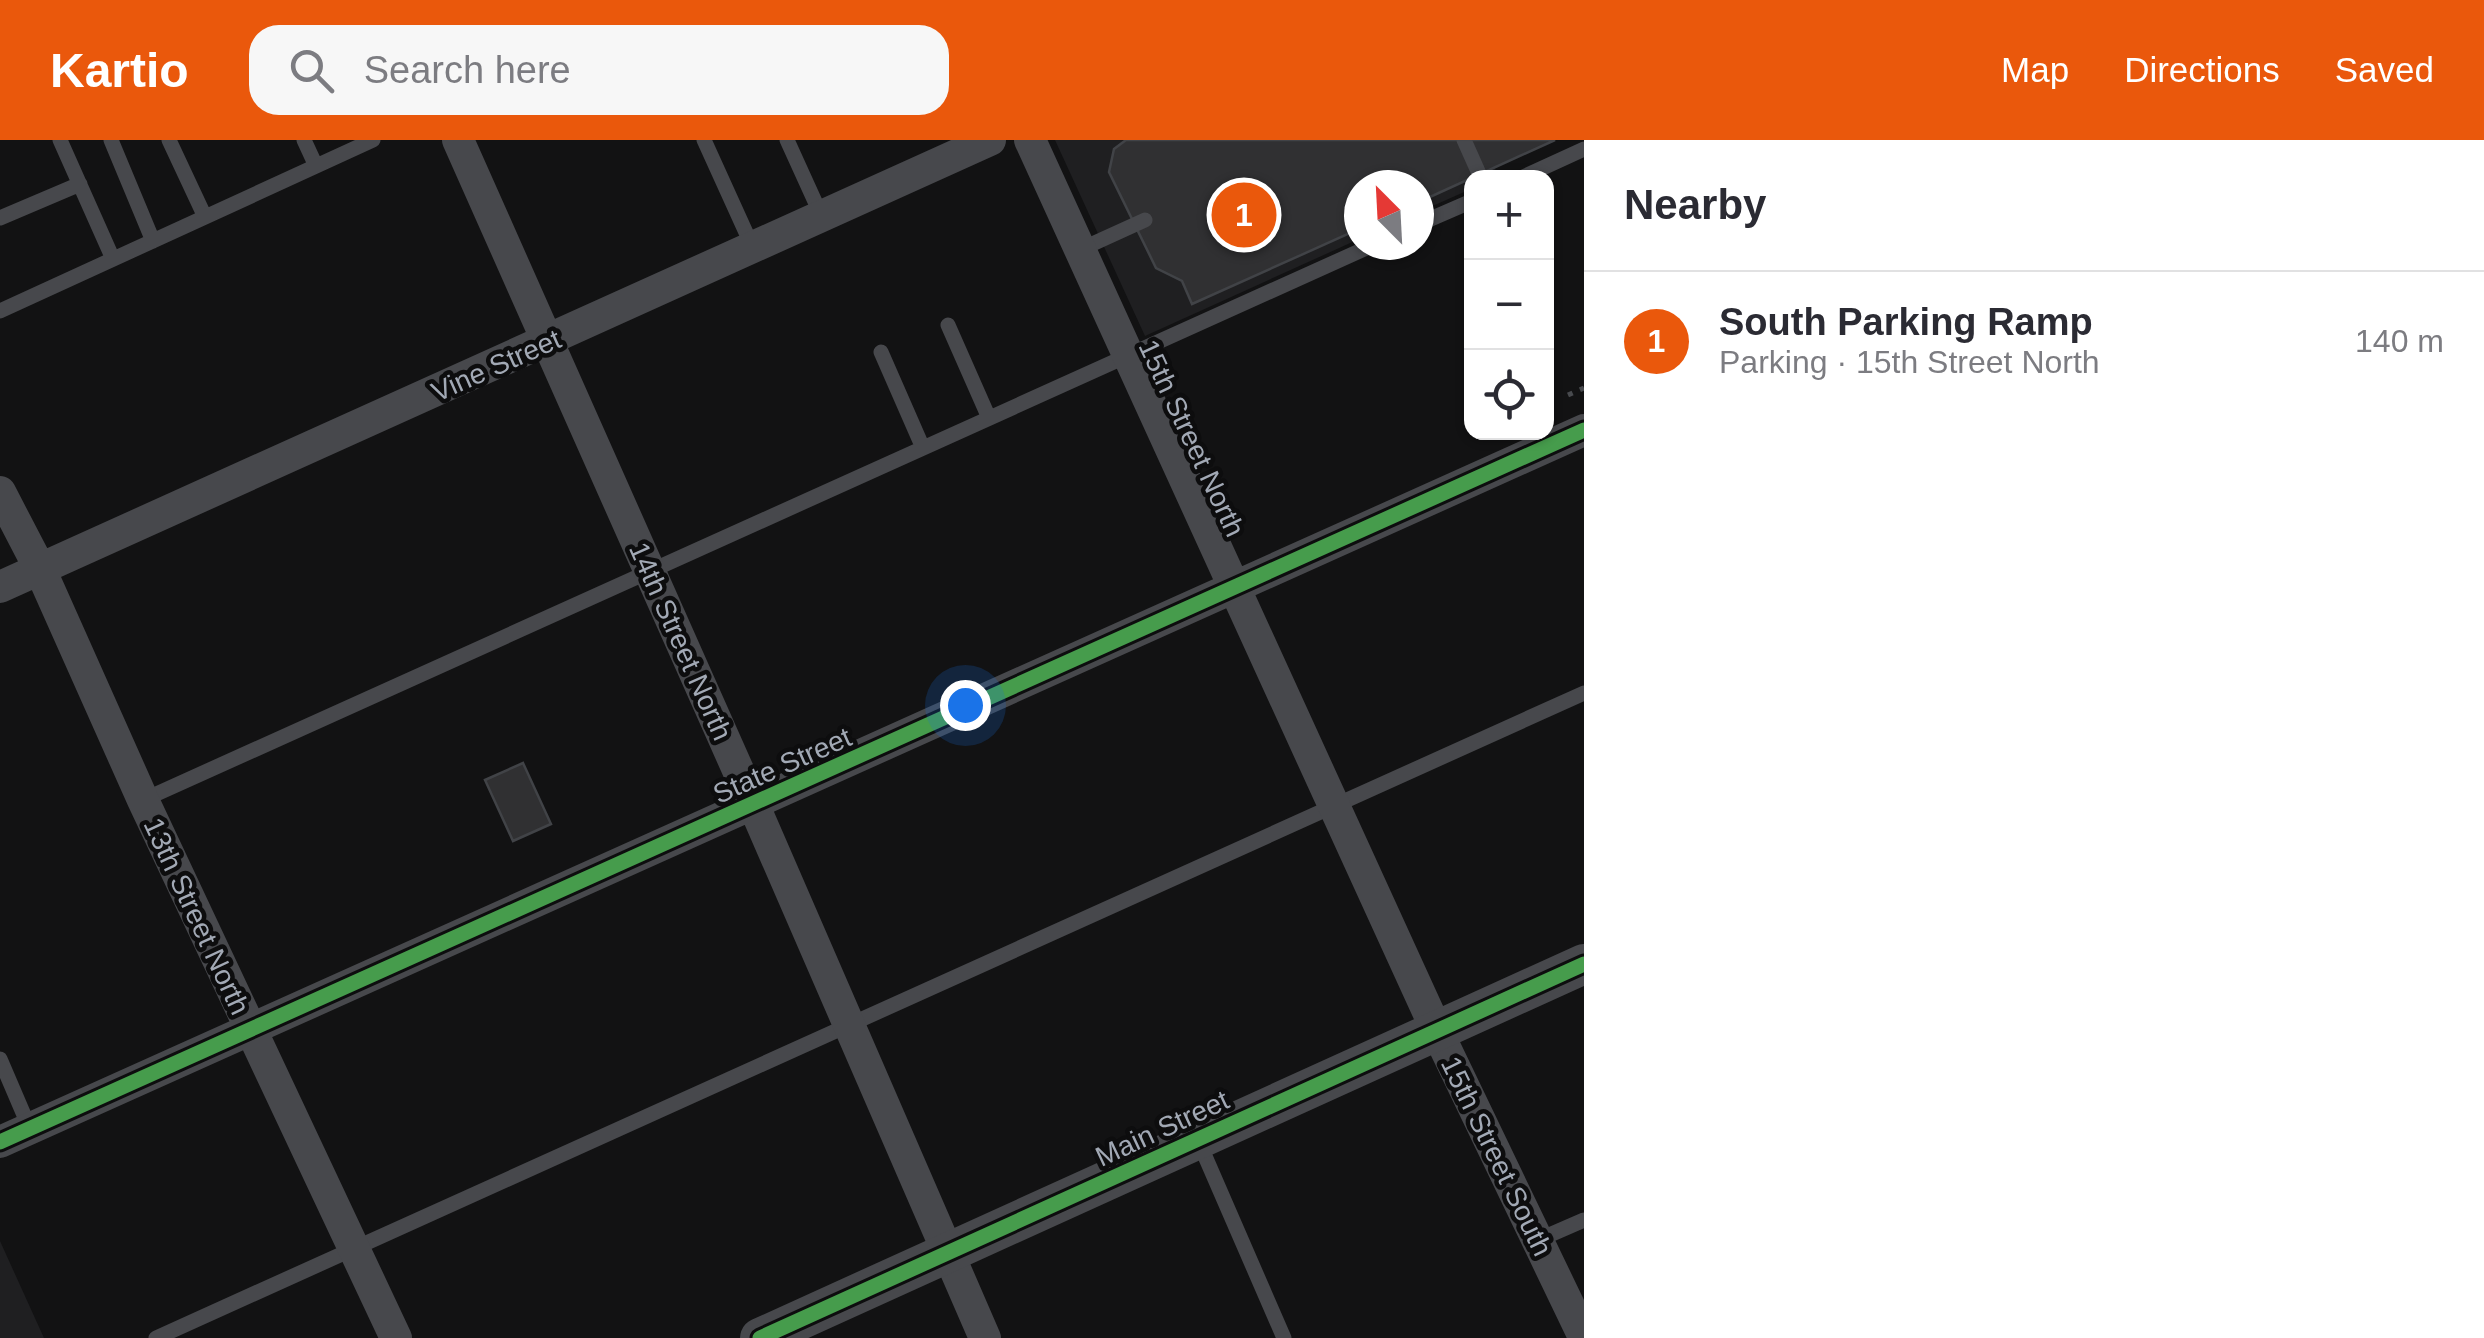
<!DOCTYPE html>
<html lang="en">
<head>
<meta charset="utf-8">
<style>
	:root { --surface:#fff; --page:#f7f7f7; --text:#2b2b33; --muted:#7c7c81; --line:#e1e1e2; --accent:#ea580c }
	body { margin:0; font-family:Helvetica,sans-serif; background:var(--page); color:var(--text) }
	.controls { position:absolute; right:30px; top:30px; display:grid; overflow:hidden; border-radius:20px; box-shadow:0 2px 8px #0004 }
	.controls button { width:90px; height:90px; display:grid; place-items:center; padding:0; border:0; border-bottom:2px solid var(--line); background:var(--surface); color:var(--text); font:50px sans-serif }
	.compass { position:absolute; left:1344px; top:30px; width:90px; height:90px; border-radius:50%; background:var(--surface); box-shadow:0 2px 8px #0004; rotate:336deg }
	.you { position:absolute; left:965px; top:565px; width:35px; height:35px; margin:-25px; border:8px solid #fff; border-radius:50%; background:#1a73e8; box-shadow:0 0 0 15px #1a73e833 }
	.badge { display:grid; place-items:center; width:65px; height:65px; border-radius:50%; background:var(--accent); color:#fff; font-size:32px; font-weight:700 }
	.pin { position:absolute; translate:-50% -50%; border:5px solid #fff; box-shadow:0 2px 10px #0006 }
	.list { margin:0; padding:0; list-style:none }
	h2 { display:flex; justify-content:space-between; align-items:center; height:130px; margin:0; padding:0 40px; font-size:42px }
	h2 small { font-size:32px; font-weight:400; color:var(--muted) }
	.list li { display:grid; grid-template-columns:65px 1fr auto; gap:30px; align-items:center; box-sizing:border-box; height:140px; padding:0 40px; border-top:2px solid var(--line) }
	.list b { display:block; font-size:38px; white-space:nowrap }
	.list p { margin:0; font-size:32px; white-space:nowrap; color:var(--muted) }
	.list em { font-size:32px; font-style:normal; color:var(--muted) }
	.icon { flex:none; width:55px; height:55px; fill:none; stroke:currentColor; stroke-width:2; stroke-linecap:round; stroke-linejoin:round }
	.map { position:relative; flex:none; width:1584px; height:1198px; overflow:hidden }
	header { display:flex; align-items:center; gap:60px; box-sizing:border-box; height:140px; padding:0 50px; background:var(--accent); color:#fff }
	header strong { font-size:48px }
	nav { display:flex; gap:55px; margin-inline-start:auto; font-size:35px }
	.search { width:700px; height:90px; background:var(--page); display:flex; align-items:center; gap:25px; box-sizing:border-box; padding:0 35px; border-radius:30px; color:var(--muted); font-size:38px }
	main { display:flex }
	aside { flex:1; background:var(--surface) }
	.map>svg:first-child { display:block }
	.built { fill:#1f1f21 }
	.building { fill:#303032; stroke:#414347; stroke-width:2.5 }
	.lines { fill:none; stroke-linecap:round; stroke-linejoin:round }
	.path { stroke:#484a4e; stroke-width:5; stroke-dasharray:5 8; stroke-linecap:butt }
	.service { stroke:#47484c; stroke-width:15 }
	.minor { stroke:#47484c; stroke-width:32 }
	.tertiary { stroke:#47484c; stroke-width:40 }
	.cycleway-casing { stroke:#0d0d0e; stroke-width:21 }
	.cycleway { stroke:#469c4c; stroke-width:15 }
	.labels { text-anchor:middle; stroke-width:9; stroke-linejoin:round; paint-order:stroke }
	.street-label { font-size:28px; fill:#a2a9b5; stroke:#0d0d0e }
</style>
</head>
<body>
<header>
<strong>Kartio</strong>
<div class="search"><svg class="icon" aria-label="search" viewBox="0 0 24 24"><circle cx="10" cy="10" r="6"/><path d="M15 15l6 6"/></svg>Search here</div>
<nav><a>Map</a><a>Directions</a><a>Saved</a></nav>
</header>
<main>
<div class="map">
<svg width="1584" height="1198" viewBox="0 0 1584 1198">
	<rect width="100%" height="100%" fill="#121213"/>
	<path class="built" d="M1055,0H1555L1495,27L1496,37L1472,38L1471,49L1419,72V45H1359V99L1145,196Z
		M0,1101L44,1198H0Z"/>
	<path class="building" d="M1126,0H1555L1419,62V45H1359V89L1192,164L1182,141L1156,128L1109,32L1114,9Z
		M523,623L551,684L513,701L485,640Z"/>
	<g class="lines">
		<path class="path" d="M1568,255L1584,248"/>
		<path class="service" d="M60,0L113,119
			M111,0L153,101
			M169,0L205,77
			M304,0L316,26
			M704,0L753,108
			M787,0L822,77
			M1464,0L1481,38
			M1521,38L1584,9
			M0,78L80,44
			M1419,84L1472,61
			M1079,110L1145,80
			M0,171L373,0
			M948,185L989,278
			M881,212L923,308
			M143,660L1373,105
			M0,919L30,989
			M1198,1000L1284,1198
			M1538,1100L1584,1080
			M156,1198L1584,553"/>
		<path class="minor" d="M458,0L754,666L985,1198
			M1030,0L1436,889L1584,1197
			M0,352L40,429L143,660L396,1198
			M0,447L990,0
			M0,1002L1584,290"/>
		<path class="tertiary" d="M760,1198L1584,824"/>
		<g class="cycleway-casing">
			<path id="cycleway" d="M0,1002L1584,290
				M760,1198L1584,824"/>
		</g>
		<use href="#cycleway" class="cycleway"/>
	</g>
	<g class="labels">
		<g class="street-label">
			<text transform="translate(496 225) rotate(-24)" y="10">Vine Street</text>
			<text transform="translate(1192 298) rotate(65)" y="10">15th Street North</text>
			<text transform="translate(681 501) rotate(66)" y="10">14th Street North</text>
			<text transform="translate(782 625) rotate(-24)" y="10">State Street</text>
			<text transform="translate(197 776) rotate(65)" y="10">13th Street North</text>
			<text transform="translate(1162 988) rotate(-25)" y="10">Main Street</text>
			<text transform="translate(1497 1016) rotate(64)" y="10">15th Street South</text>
		</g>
	</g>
</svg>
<div class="controls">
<button>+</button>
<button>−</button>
<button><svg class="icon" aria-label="locate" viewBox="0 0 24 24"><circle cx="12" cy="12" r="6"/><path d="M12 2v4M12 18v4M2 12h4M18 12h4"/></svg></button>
</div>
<svg class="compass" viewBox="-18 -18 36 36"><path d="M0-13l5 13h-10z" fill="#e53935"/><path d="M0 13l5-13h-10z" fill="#7c7c81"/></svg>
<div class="you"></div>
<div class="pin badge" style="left:1244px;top:75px">1</div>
</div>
<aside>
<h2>Nearby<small></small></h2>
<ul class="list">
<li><span class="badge">1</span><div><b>South Parking Ramp</b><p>Parking · 15th Street North</p></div><em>140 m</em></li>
</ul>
</aside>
</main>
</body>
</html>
